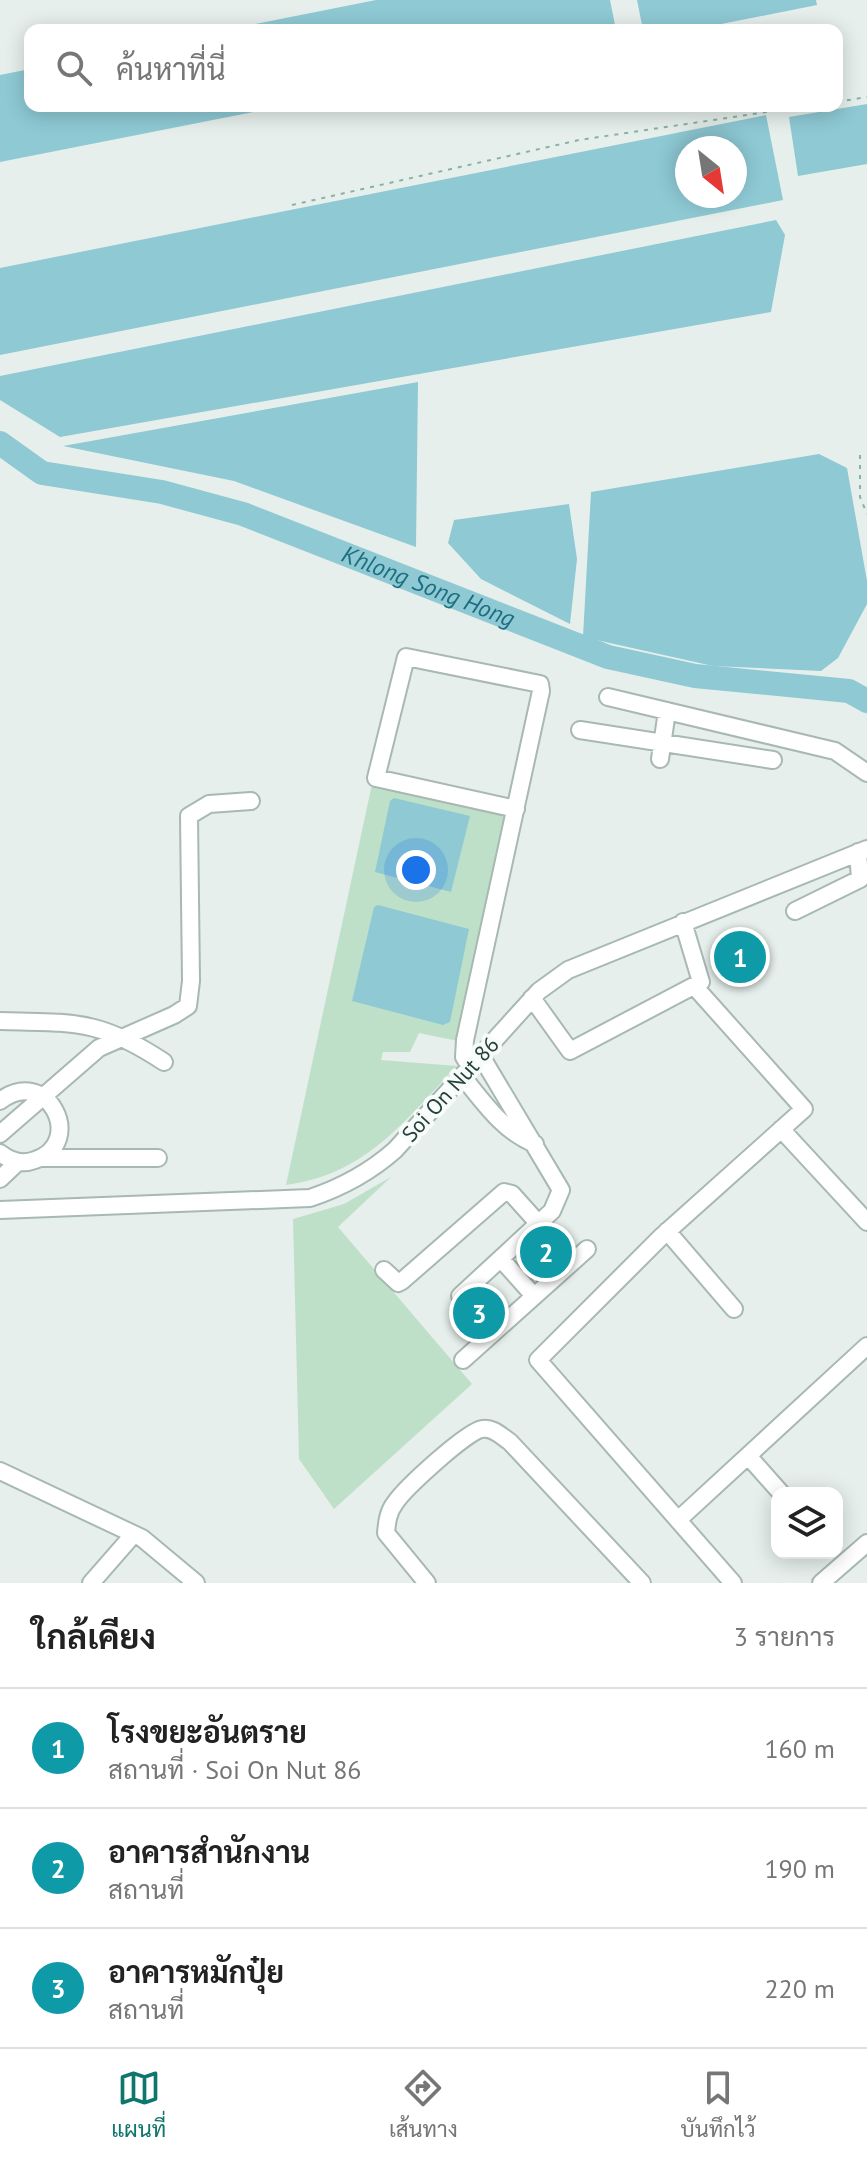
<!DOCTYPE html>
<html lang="th">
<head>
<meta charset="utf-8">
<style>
	:root { --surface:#fff; --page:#f6f6f6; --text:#222; --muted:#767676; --line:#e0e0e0; --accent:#0f766e }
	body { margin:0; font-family:"PT Sans",Sarabun,sans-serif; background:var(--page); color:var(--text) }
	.controls { position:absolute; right:24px; bottom:24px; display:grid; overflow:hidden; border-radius:16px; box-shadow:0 4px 20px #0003 }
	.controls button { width:72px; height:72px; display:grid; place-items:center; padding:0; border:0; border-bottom:2px solid var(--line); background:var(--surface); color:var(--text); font:40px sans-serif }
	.compass { position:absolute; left:675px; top:136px; width:72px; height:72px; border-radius:50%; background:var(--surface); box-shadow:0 4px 20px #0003; rotate:150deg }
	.you { position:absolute; left:416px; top:870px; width:28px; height:28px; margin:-20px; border:6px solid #fff; border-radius:50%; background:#1a73e8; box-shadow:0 0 0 12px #1a73e833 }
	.badge { display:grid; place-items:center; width:52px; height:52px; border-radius:50%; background:var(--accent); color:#fff; font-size:26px; font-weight:700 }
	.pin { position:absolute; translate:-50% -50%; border:4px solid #fff; box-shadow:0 2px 8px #0006 }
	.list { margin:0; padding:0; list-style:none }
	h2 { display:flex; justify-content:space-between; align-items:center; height:104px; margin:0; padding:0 32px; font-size:34px }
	h2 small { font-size:26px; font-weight:400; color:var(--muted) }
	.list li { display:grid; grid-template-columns:52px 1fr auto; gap:24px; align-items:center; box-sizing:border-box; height:120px; padding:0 32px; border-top:2px solid var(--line) }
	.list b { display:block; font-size:30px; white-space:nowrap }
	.list p { margin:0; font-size:26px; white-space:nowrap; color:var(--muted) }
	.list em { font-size:26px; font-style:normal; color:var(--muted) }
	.icon { flex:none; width:44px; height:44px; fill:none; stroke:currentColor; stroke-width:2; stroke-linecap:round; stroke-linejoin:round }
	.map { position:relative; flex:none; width:867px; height:1583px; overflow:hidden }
	.search { position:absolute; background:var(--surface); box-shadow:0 4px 20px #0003; left:24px; right:24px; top:24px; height:88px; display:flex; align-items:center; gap:20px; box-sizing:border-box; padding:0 28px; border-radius:16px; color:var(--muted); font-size:30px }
	.sheet { height:464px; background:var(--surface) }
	nav { display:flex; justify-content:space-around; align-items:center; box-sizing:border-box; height:112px; border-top:2px solid var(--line); background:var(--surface); font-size:22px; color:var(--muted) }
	nav a { display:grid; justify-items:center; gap:4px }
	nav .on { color:var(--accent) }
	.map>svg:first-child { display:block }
	.green { fill:#bfe0c8 }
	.water { fill:#8ec9d4; fill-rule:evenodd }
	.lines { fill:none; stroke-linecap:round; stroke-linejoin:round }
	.river { stroke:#8ec9d4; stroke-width:24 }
	.minor-casing { stroke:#a8b8b2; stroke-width:20 }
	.path { stroke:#86b3a5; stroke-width:2; stroke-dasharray:4 6; stroke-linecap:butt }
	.minor { stroke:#fff; stroke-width:16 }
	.labels { text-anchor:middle; stroke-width:8; stroke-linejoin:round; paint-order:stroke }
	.street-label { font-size:22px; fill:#24423a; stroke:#f7fbf9 }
	.water-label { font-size:24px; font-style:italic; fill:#1c6f80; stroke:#f7fbf9 }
</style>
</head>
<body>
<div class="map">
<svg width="867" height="1583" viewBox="0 0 867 1583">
	<rect width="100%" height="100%" fill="#e6efeb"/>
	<path class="green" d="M372,784L508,812L458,1041L419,1033L410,1052H383L381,1060L457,1066C404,1121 367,1174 286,1185Z
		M391,1177L338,1227L472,1384L334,1509L299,1459L293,1219L344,1204Z"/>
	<path class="water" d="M376,0H610L616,30H225Z
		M637,0H816L817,5L691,30H643Z
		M30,69V106H284L0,162V75Z
		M867,104V164L798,176L789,117Z
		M766,115L783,200L0,355V268ZM687,148H735V196H687Z
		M776,220L785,235L771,312L60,437L0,400V376Z
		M418,382L416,547L234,481L63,446Z
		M819,454L847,468L867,581V604L838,658L821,671L713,666L583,637L591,492Z
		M569,504L577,559L570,624L481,579L448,543L454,520Z
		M394,798L470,816L451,892L375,872L390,801Z
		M378,905L469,929L450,1022L443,1025L352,1001L374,907Z"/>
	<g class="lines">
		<path class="river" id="s1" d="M0,443L42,473L162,492L243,514L608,657L695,676L849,691L867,701"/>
		<g class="minor-casing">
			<path id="minor" d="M608,697L835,751L867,773
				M580,730L773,760
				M660,759L667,711
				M795,911L860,879L858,852
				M695,987L804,1109L661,1237L538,1360L733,1583
				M532,998L570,1051L701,982L683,922
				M0,1021C75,1023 99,1019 164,1062
				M471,1068L464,1057L465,1040L541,691L540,684L406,657L376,778L516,809
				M463,1077C484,1103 503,1131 535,1144
				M0,1101C47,1064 87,1143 35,1160C22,1165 10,1161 0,1153
				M781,1129L867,1222
				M0,1134L99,1048L174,1015L188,1006L191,981L189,816L209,804L251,801
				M42,1158H158
				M0,1179L18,1162
				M0,1210L310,1198C343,1187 369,1173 395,1150L539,991L568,970L867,849
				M667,1231L734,1309
				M501,1259L534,1296
				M384,1270L398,1283L402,1281L504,1192L512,1194L538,1223
				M460,1296L552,1211L561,1190L481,1056
				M463,1360L587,1249
				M749,1457L781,1493
				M0,1471L142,1538L196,1583
				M678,1520L867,1346
				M91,1583L133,1535
				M427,1583L386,1533C387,1522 388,1512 395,1503C405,1488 466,1432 482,1429C493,1427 501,1436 510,1442L642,1583
				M821,1583L867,1543"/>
		</g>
		<path class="path" d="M837,102L867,97
			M292,205L579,140L807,106
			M860,455V497L867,514"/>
		<use href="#minor" class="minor"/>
	</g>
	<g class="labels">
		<g class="street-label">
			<text transform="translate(450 1089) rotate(-48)" y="8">Soi On Nut 86</text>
		</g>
		<g class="water-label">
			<text dy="8" stroke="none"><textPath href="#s1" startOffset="456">Khlong Song Hong</textPath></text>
		</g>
	</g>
</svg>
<div class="controls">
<button><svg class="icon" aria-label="layers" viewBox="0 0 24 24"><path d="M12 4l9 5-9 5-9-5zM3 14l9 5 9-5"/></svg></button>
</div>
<svg class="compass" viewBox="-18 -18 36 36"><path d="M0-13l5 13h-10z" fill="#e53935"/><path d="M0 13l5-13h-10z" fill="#767676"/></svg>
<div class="you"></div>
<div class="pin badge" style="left:740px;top:957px;background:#0f9aa8">1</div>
<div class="pin badge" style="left:546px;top:1252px;background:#0f9aa8">2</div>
<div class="pin badge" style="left:479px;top:1313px;background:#0f9aa8">3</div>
<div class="search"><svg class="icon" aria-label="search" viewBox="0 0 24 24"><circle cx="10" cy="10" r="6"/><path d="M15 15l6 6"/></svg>ค้นหาที่นี่</div>
</div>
<section class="sheet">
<h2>ใกล้เคียง<small>3 รายการ</small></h2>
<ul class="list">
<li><span class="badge" style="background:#0f9aa8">1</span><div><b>โรงขยะอันตราย</b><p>สถานที่ · Soi On Nut 86</p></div><em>160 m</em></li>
<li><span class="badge" style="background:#0f9aa8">2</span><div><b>อาคารสำนักงาน</b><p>สถานที่</p></div><em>190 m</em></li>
<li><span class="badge" style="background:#0f9aa8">3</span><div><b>อาคารหมักปุ๋ย</b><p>สถานที่</p></div><em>220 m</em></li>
</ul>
</section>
<nav>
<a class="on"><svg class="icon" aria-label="map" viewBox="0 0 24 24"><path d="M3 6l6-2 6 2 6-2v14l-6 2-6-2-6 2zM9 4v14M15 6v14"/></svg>แผนที่</a>
<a><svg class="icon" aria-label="directions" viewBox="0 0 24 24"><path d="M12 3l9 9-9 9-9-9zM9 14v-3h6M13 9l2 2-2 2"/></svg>เส้นทาง</a>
<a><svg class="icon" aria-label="saved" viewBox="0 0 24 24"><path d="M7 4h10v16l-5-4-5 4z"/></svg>บันทึกไว้</a>
</nav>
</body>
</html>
